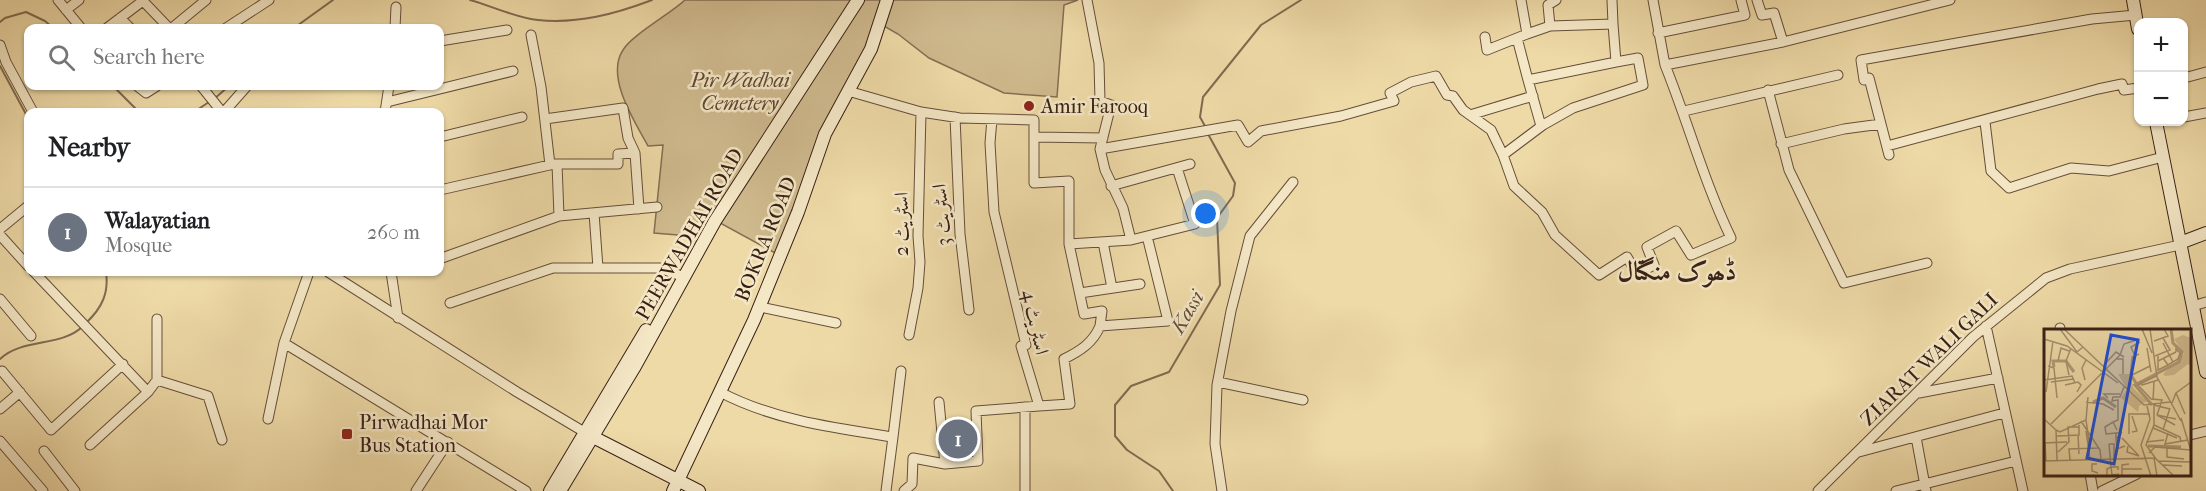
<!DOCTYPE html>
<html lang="en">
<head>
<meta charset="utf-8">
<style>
	:root { --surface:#fff; --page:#f2f2f2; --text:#202124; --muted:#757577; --line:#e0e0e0; --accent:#d93025 }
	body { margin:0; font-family:"IM FELL French Canon",Amiri,serif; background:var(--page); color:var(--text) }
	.controls { position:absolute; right:18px; top:18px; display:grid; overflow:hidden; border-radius:12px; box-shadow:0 2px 4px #0004 }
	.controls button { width:54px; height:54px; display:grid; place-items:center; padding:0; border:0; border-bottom:2px solid var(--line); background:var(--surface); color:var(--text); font:30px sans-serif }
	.you { position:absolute; left:1206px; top:214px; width:21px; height:21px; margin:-15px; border:4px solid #fff; border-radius:50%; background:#1a73e8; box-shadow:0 0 0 9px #1a73e833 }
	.badge { display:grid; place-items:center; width:39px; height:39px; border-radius:50%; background:var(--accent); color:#fff; font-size:20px; font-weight:700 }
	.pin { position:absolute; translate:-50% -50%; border:3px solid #fff; box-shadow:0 2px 6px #0006 }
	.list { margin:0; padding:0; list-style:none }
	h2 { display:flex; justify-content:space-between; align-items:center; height:78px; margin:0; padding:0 24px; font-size:26px }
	h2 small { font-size:20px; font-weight:400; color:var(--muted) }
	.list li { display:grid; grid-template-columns:39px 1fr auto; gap:18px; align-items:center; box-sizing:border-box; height:90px; padding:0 24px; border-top:2px solid var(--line) }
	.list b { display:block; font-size:22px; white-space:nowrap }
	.list p { margin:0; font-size:20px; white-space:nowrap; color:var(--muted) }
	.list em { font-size:20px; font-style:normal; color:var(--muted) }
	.icon { flex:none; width:33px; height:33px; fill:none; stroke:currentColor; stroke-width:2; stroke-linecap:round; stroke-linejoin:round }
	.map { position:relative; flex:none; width:2206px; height:491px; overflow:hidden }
	.search { position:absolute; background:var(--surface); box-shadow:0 2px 4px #0004; left:24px; top:24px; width:420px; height:66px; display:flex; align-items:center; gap:15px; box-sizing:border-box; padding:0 21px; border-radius:12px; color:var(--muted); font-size:22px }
	.panel { position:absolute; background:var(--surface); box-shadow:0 2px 4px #0004; left:24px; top:108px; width:420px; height:168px; border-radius:12px }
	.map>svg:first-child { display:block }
	.green { fill:#cfba8e; stroke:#846d52; stroke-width:1.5 }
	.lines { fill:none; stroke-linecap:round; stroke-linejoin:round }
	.stream { stroke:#806a50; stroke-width:2 }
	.street-casing { stroke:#664e3a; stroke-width:11 }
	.secondary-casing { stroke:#382016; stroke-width:14 }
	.street { stroke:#f4e7c6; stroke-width:9 }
	.secondary { stroke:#f4e7c6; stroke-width:12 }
	.poi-dot { fill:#8f2418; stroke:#f4e7c6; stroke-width:2 }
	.labels { text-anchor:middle; stroke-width:5; stroke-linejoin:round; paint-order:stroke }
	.park-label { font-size:20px; font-style:italic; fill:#5e4634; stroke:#f4e7c6 }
	.poi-label { font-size:20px; fill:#382016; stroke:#f4e7c6; text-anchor:start }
	.street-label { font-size:20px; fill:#382016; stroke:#f4e7c6 }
	.water-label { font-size:21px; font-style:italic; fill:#624b38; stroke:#f4e7c6 }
	.district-label { font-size:26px; font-weight:bold; fill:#382016; stroke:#f4e7c6 }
	.inset-river { fill:none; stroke:#b09b76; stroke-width:3 }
	.inset-road { fill:none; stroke:#a5906d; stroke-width:1.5 }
	.view { fill:#1d4ed8; fill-opacity:0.15; stroke:#1d4ed8; stroke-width:3 }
	.inset-edge { fill:none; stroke:#382016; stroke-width:3 }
</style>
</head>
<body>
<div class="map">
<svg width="2206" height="491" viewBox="0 0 2206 491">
	<rect width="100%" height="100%" fill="#eedaa7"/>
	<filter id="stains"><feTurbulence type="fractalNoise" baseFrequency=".00333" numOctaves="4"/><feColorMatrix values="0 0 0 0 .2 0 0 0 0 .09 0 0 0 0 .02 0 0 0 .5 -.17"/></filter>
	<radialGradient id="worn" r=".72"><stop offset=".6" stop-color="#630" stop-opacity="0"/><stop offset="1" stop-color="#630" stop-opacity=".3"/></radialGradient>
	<path class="green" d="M685,0H1078L1064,5L1057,97L1004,93L929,58L898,34L879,23L777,254L702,213L690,236L654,233L663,145L648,146C635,122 605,77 623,50C632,35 670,14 685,0Z"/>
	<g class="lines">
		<path class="stream" d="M470,0C492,6 516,18 538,20C578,24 615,14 652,0
			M0,22L5,18L26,12L45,21L53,28
			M294,28L333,0
			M0,66L28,118
			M113,86L139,112
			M214,99L229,86
			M194,112L209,102
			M1206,128L1200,117L1203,97L1261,25L1301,0
			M86,323C102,308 109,293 106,272
			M0,359C22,338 61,347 82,327
			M1173,491L1159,471L1127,450L1115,436V405L1131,386L1169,372L1220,285L1217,218L1233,196L1235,183L1208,134"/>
		<g class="street-casing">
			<path id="street" d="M58,0L81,28
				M1087,0L1099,63L1100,101L1111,105L1100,149
				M1612,0L1613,24
				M1653,0L1665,65L1783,42L1950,0
				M1757,0L1762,15L1774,13L1783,42
				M143,1L169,28
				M66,10L79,0
				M120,18L130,28
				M107,28L144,0
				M172,28L206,0
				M226,28L269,0
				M395,28L396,7
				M1658,33L1745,15L1741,0
				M1527,34L1550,26L1548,5L1556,0
				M531,35L541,87L550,165
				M1485,37L1487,50L1527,34L1521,0
				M1517,38L1528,80L1616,62L1613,24L1550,26
				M440,41L507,30
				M0,45L6,62L33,112
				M1616,62L1638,58L1643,85L1573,108L1543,125L1503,155L1514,186L1542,212L1555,235L1599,275L1627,257L1637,274L1654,265L1647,247L1676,231L1691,255L1731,238C1704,182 1688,122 1665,65
				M2184,78L2206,72
				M1528,80L1541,126
				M137,86L146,93L157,86
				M201,86L222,112
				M1768,90L1789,170L1844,283L1927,263
				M848,91L921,112L960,118L1034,120V183L1069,181V244L1131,240L1123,208L1105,170L1100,149L1238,125L1248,142L1261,131L1341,116L1394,101L1390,93L1411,82L1436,76L1447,95L1453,96L1463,110L1491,130L1503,155
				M387,102L513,71
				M1684,111L1838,75
				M224,112L247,86
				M385,112L389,86
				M1470,115L1533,96
				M955,117L960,234L969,310
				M2184,117L2206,113
				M545,119L623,108L628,138L635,153L639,209
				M992,119L990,143L994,212L1026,345L1021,346L1039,406L1070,404L1064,359C1080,351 1093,343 1100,326
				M1985,122L1991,171L2009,188L2071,168L2109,171L2163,157
				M440,137L522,117
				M1034,137L1103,138
				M1781,144L1844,129L1881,124
				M1887,146L2098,89L2122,84L2124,90L2138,88
				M1889,155L1869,78L1864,80L1861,60L2092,19L2136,15
				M557,164L559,216
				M1111,186L1190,164
				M440,190L554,164H618V154L635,153
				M594,213L598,268
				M0,229L28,206
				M0,235L28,266
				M1131,240L1195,224L1177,168
				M1103,242L1112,288
				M1069,244L1084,314L1102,311L1100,326L1168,321L1147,236
				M442,258L559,216L657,207
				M34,272L148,392
				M309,272L284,343L526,491
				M328,272L517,392L591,436
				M391,272L398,318
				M1080,293L1140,284
				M0,299L31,336
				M450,303L553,268H660L684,277
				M2193,306L2206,302
				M760,307L836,323
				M1986,326L2023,491
				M2060,328V330
				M909,335L918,288L920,262L918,236L921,112
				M2,371L51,430L123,364
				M157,380V319
				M1218,382L1303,400
				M720,392C773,420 834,428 893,437L901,371
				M1919,393L1998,378
				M939,402L945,464L978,461L976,411L1039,406
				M1025,407V491
				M0,409L20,392
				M268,419L284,343
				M2190,435L2206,431
				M1916,437L1926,491
				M0,441L43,491
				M90,445L148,392L157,380L208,396L222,440
				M44,451L75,491
				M1859,452L2004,413
				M2090,474L2093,491
				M416,491L448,442
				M886,491L893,437
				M904,491L912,484L913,458L945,464
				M1222,491L1215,444L1217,385L1231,311L1250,236L1293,182
				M1818,491L1973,337L2046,278L2070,269L2180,245
				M1896,491L2016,461
				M2102,491L2137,474"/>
		</g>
		<g class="secondary-casing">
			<path id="secondary" d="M2133,0L2138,29
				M2156,122L2206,372
				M2180,243L2206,233
				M593,437L699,491
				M550,491L646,330
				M560,491L634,368L715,221L858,0
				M673,491L754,320L798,212L825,134L871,49L887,0"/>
		</g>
		<use href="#street" class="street"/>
		<use href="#secondary" class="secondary"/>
	</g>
	<g class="poi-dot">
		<circle cx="1029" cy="106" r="6"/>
		<rect x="341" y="428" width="12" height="12" rx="3"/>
	</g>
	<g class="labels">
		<g class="park-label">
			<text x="740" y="87">Pir Wadhai<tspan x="740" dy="23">Cemetery</tspan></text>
		</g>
		<g class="poi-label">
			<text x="1041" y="113">Amir Farooq</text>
			<text x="359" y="429">Pirwadhai Mor<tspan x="359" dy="23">Bus Station</tspan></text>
		</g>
		<g class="street-label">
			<text transform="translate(941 215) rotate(-94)" y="7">اسٹریٹ 3</text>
			<text transform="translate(901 224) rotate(-90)" y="7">اسٹریٹ 2</text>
			<text transform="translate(689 234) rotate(-60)" y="7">PEERWADHAI ROAD</text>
			<text transform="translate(765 239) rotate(-68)" y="7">BOKRA ROAD</text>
			<text transform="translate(1036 322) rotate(78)" y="7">اسٹریٹ 4</text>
			<text transform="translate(1929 359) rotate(-44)" y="7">ZIARAT WALI GALI</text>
		</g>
		<g class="water-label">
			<text transform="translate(1187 312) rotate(-59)" y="7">Kassi</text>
		</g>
		<g class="district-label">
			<text x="1677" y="280">ڈھوک منگتال</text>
		</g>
	</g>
	<g transform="translate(2044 329)">
		<rect width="147" height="147" fill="#eedaa7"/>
		<path d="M139,6L147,9V37L144,35L130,46L121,47L119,45L140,25L130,10ZM74,45H85L90,60L103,72L95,77L94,83L77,69L83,60Z" fill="#cfba8e"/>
		<path class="inset-river" d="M89,27L87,46L92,54M10,38L9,32H22L30,43M49,73L59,69L72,78M108,76L91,56L135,33L138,23L129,14L127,0M104,117L137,118"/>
		<path class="inset-road" d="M16,0L33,23L39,18M20,0L100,76L126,73M98,0L108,24M106,0L113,48L137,92M0,10L23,17L74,54M110,12L124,7L120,0M119,14L129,33M103,19L107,43M95,25L91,27L87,18L96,13M76,26L80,15L92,11M111,27L126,21L119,9M114,27V41L124,36M119,29L124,36L134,30L136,24L132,20V23M73,30H79V45M14,32L17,19L25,22M114,32L132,23M60,36L72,23L80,28M4,37L10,39L13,69M25,46L22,32L27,19M88,46L106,37M112,47L94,56L107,70L118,71L113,86M1,51L28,47L31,54M41,51L38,39L42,31M97,52L98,56L114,51M7,53L30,50M21,56L34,53L37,56L33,63M2,63L9,12M132,64L141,85M64,69L60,65H76M109,71L110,53M42,73L59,75L70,81M128,74L132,64L147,53M103,77L106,90L97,116L107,147M113,86L131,96M113,86L132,90M137,89L147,122M0,90L12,101L13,131M42,91L46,119M37,92L56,121L57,130M69,93L74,91V71L68,72L69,68H76L80,58M7,95L76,26M110,96L136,108L137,113M109,99L133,109M12,101L16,103L42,91L44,68M119,101L126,79M42,102L46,130M88,103L93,102L88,87M72,104L62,105L61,98L69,93L73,101M124,104L121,115L144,111M85,105V85H106M34,106L35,125M13,107L35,106V96M78,109L95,127M72,110L77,104H72V110L73,120L81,117M102,113L120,111M0,114L23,113M1,114L2,132M65,115H70V130M84,117L83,123L95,127M123,119V128L140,130M14,123L25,113L24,98H35M105,124L111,118L147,121M110,129L113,147M112,130L102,116L110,96V76L126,80M26,131L25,120L54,119M0,132L111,129L130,147M114,132L147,133M53,135H48V142L54,144M119,136L138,137M78,140H98M74,141V138H67L68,146L75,145M63,147V140L67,138L65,115M78,147V136L85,135"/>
		<path class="view" d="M67,6L94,11L70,135L43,129Z"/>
		<rect width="147" height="147" class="inset-edge"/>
	</g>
	<rect width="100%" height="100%" filter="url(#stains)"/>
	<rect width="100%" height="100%" fill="url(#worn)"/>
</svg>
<div class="controls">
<button>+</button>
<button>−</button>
</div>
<div class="you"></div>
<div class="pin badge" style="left:958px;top:439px;background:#6b7280">1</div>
<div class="search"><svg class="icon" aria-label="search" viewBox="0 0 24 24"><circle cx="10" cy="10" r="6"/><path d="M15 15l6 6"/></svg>Search here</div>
<section class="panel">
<h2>Nearby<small></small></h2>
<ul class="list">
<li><span class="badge" style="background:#6b7280">1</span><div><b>Walayatian</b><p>Mosque</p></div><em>260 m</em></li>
</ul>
</section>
</div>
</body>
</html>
